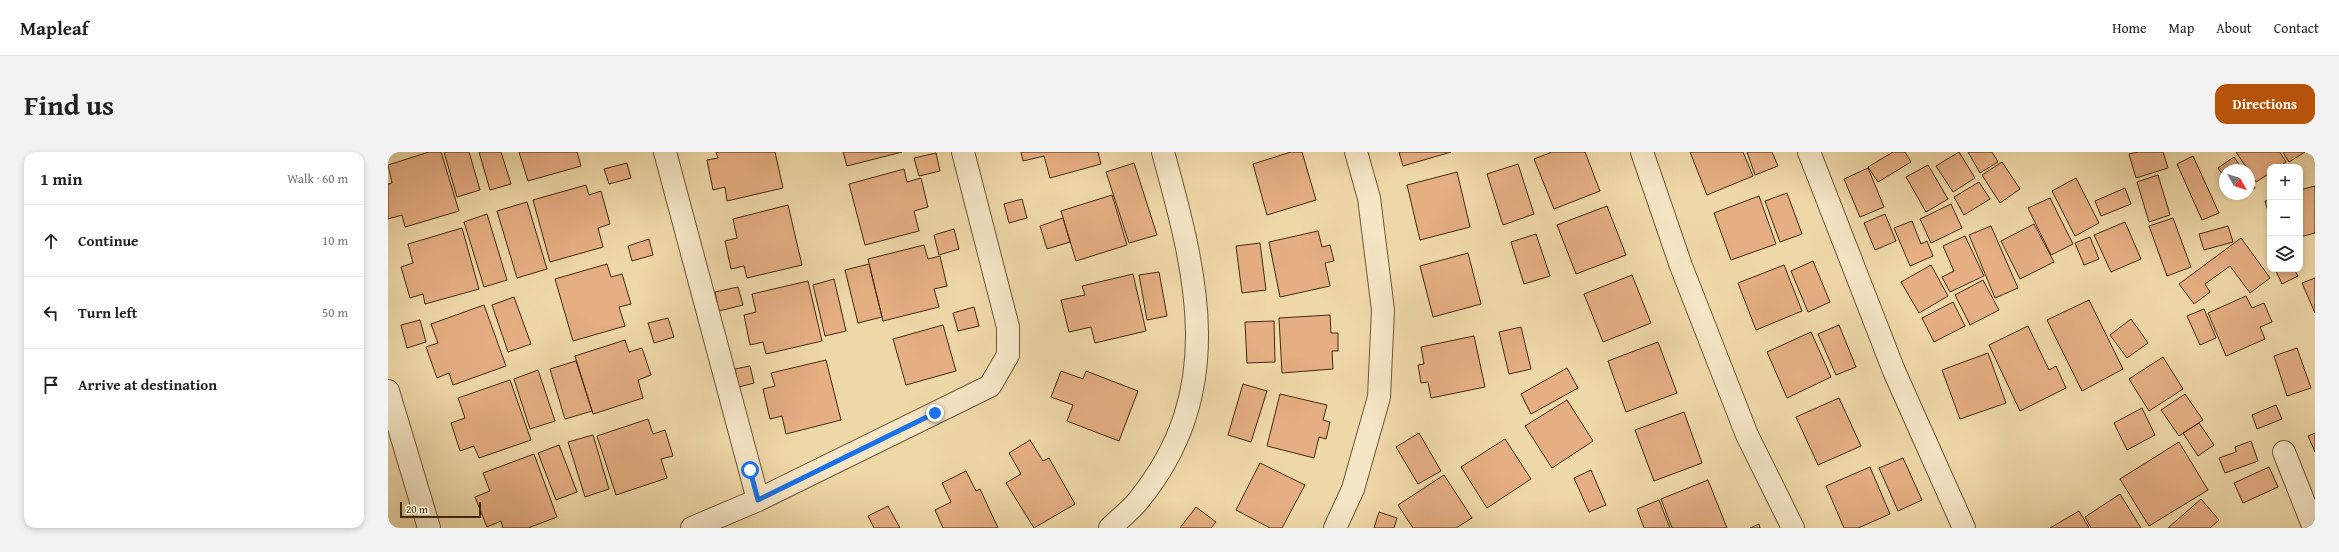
<!DOCTYPE html>
<html lang="en">
<head>
<meta charset="utf-8">
<style>
	:root { --surface:#fff; --page:#f2f2f2; --text:#222; --muted:#767676; --line:#e0e0e0; --accent:#b45309 }
	body { margin:0; font-family:"Gentium Book Plus",serif; background:var(--page); color:var(--text) }
	.controls { position:absolute; right:12px; top:12px; display:grid; overflow:hidden; border-radius:8px; box-shadow:0 2px 6px #0003 }
	.controls button { width:36px; height:36px; display:grid; place-items:center; padding:0; border:0; border-bottom:1px solid var(--line); background:var(--surface); color:var(--text); font:20px sans-serif }
	.compass { position:absolute; left:1831px; top:12px; width:36px; height:36px; border-radius:50%; background:var(--surface); box-shadow:0 2px 6px #0003; rotate:129deg }
	.scale { position:absolute; left:12px; bottom:10px; width:81px; box-sizing:border-box; padding-left:4px; border:2px solid #432b10; border-top:0; font-size:11px; line-height:14px; white-space:nowrap; color:#432b10; -webkit-text-stroke:3px #f5e6c6; paint-order:stroke }
	.stop { position:absolute; width:12px; height:12px; margin:-9px; border:3px solid #1a73e8; border-radius:50%; background:#fff }
	.stop.end { background:#1a73e8; border-color:#fff; box-shadow:0 1px 4px #0008 }
	.list { margin:0; padding:0; list-style:none }
	h2 { display:flex; justify-content:space-between; align-items:center; height:52px; margin:0; padding:0 16px; font-size:17px }
	h2 small { font-size:13px; font-weight:400; color:var(--muted) }
	.list li { display:grid; grid-template-columns:26px 1fr auto; gap:12px; align-items:center; box-sizing:border-box; height:72px; padding:0 16px; border-top:1px solid var(--line) }
	.list b { display:block; font-size:15px; white-space:nowrap }
	.list em { font-size:13px; font-style:normal; color:var(--muted) }
	.icon { flex:none; width:22px; height:22px; fill:none; stroke:currentColor; stroke-width:2; stroke-linecap:round; stroke-linejoin:round }
	.map { position:relative; flex:none; width:1927px; height:376px; overflow:hidden; border-radius:12px }
	header { display:flex; align-items:center; gap:24px; box-sizing:border-box; height:56px; padding:0 20px; background:var(--surface); border-bottom:1px solid var(--line) }
	header strong { font-size:19px }
	nav { display:flex; gap:22px; margin-inline-start:auto; font-size:14px }
	.intro { display:flex; align-items:center; justify-content:space-between; box-sizing:border-box; height:96px; padding:0 24px }
	h1 { margin:0; font-size:28px }
	.button { padding:10px 18px; border-radius:12px; background:var(--accent); color:#fff; font-size:14px; font-weight:700 }
	main { display:flex; gap:24px; padding:0 24px }
	aside { flex:1; background:var(--surface); border-radius:12px; box-shadow:0 2px 6px #0003 }
	.map>svg:first-child { display:block }
	.building { fill:#e5ae83; stroke:#432b10 }
	.lines { fill:none; stroke-linecap:round; stroke-linejoin:round }
	.street-casing { stroke:#6e5636; stroke-width:24 }
	.street { stroke:#f5e6c6; stroke-width:22 }
	.route { stroke:#1a73e8; stroke-width:5 }
</style>
</head>
<body>
<header>
<strong>Mapleaf</strong>
<nav><a>Home</a><a>Map</a><a>About</a><a>Contact</a></nav>
</header>
<div class="intro"><h1>Find us</h1><a class="button">Directions</a></div>
<main>
<aside>
<h2>1 min<small>Walk · 60 m</small></h2>
<ul class="list">
<li><svg class="icon" aria-label="ahead" viewBox="0 0 24 24"><path d="M12 20V5M6 11l6-6 6 6"/></svg><div><b>Continue</b></div><em>10 m</em></li>
<li><svg class="icon" aria-label="left" viewBox="0 0 24 24"><path d="M17 20v-9H6M10 6l-5 5 5 5"/></svg><div><b>Turn left</b></div><em>50 m</em></li>
<li><svg class="icon" aria-label="arrive" viewBox="0 0 24 24"><path d="M6 21V4h12l-3 4 3 4H6"/></svg><div><b>Arrive at destination</b></div></li>
</ul>
</aside>
<div class="map">
<svg width="1927" height="376" viewBox="0 0 1927 376">
	<rect width="100%" height="100%" fill="#efd8a8"/>
	<filter id="stains"><feTurbulence type="fractalNoise" baseFrequency=".005" numOctaves="4"/><feColorMatrix values="0 0 0 0 .2 0 0 0 0 .09 0 0 0 0 .02 0 0 0 .5 -.17"/></filter>
	<radialGradient id="worn" r=".72"><stop offset=".6" stop-color="#630" stop-opacity="0"/><stop offset="1" stop-color="#630" stop-opacity=".3"/></radialGradient>
	<path class="building" d="M41,0H53L71,59L17,75L14,63L0,67V32L4,31L0,13Z
		M56,0H81L92,38L69,45Z
		M91,0H113L123,32L102,38Z
		M131,0H189L193,14L140,29Z
		M328,0H387L395,36L339,49L337,35L325,38L319,8L330,6Z
		M455,0H514L459,14Z
		M633,0H710L713,12L662,26L656,4L635,9Z
		M903,0H914L928,48L879,63L865,12Z
		M1011,0H1063L1015,14Z
		M1164,0H1197L1212,39L1166,57L1146,7Z
		M1302,0H1355L1365,24L1319,43Z
		M1359,0H1384L1390,14L1367,23Z
		M1505,0H1517L1523,10L1490,30L1480,15Z
		M1571,0L1587,26L1565,40L1548,14Z
		M1580,0H1604L1610,10L1592,21Z
		M1750,0H1775L1780,16L1748,26L1741,2Z
		M1848,0H1892L1898,10L1891,15H1882V21L1868,30Z
		M1895,0H1917L1901,10Z
		M548,1L552,19L531,24L526,6Z
		M1805,4L1831,61L1814,68L1789,12Z
		M1846,5L1855,18H1837V26L1830,16Z
		M1614,10L1632,37L1612,51L1594,23Z
		M239,11L243,26L221,32L216,17Z
		M746,11L769,83L741,91L718,20Z
		M1130,12L1146,62L1115,73L1099,22Z
		M1540,13L1560,47L1538,60L1518,25Z
		M1480,16L1496,55L1472,65L1456,27Z
		M516,17L519,30L533,26L540,55L526,59L531,79L477,93L461,32Z
		M1069,20L1082,75L1032,88L1019,33Z
		M1770,23L1782,63L1761,70L1749,30Z
		M1688,26L1711,71L1687,84L1664,39Z
		M1861,27L1867,36L1861,40Z
		M1591,30L1602,47L1576,63L1566,45Z
		M198,33L201,43L213,39L222,72L210,76L215,95L162,110L145,48Z
		M1927,34V81L1912,85V38Z
		M1737,36L1743,52L1713,64L1707,49Z
		M1399,41L1414,82L1392,90L1377,49Z
		M1847,42H1858L1851,47Z
		M724,43L739,93L688,109L673,59Z
		M1371,44L1388,92L1343,108L1326,61Z
		M1662,46L1685,92L1663,103L1640,56Z
		M634,47L639,66L621,71L616,52Z
		M1882,48V66L1877,49Z
		M139,50L159,117L129,126L109,59Z
		M1563,52L1574,76L1543,91L1532,67Z
		M400,53L414,113L359,126L356,114L343,117L337,89L349,86L345,67Z
		M1219,54L1238,103L1188,122L1169,73Z
		M99,62L119,128L96,135L76,70Z
		M1497,62L1508,89L1487,98L1476,71Z
		M675,66L682,90L659,97L652,74Z
		M1785,66L1803,115L1779,124L1761,74Z
		M1524,69L1533,92L1539,89L1545,104L1522,114L1506,76Z
		M1737,70L1753,107L1723,120L1706,83Z
		M1646,72L1666,110L1632,127L1613,89Z
		M1603,74L1630,136L1607,146L1581,83Z
		M1840,74L1845,90L1816,98L1811,82Z
		M74,76L91,137L37,152L35,142L22,146L13,115L25,111L20,92Z
		M566,77L571,97L551,103L546,83Z
		M930,79L934,95L942,93L946,109L937,111L942,134L892,145L881,90Z
		M1148,82L1162,124L1136,132L1123,90Z
		M1577,84L1596,124L1562,140L1554,125L1566,119L1555,94Z
		M1702,85L1711,107L1696,113L1687,91Z
		M1853,86L1882,126L1862,141L1842,114L1817,132L1822,140L1806,152L1791,132Z
		M261,87L265,103L244,109L240,94Z
		M872,91L878,138L854,141L848,94Z
		M536,93L540,107L552,104L559,134L546,137L551,155L495,169L480,107Z
		M1080,101L1093,152L1045,165L1032,114Z
		M1425,109L1442,150L1420,160L1403,119Z
		M219,112L223,125L234,122L243,152L231,155L237,174L185,189L167,127Z
		M481,112L494,165L470,171L457,118Z
		M1396,113L1414,159L1368,178L1350,131Z
		M1543,113L1560,144L1531,161L1513,130Z
		M1887,117H1906L1910,124L1894,132Z
		M771,120L779,164L759,168L751,123Z
		M745,122L758,179L707,191L703,175L681,180L673,148L697,143L694,134Z
		M1244,123L1263,171L1215,190L1196,142Z
		M1927,126V161L1914,131Z
		M446,127L458,179L437,184L425,133Z
		M1595,128L1611,158L1582,173L1567,143Z
		M420,129L434,189L378,202L375,190L362,193L356,163L368,160L364,142Z
		M350,135L355,153L331,159L327,140Z
		M1858,144L1864,156L1876,151L1884,170L1872,175L1877,187L1838,204L1820,161Z
		M126,145L143,192L120,200L104,153Z
		M1701,148L1735,217L1694,239L1659,168Z
		M1565,150L1577,174L1546,190L1534,166Z
		M96,153L118,214L65,233L61,221L49,226L38,195L50,191L43,172Z
		M586,155L591,174L570,179L565,161Z
		M1816,157L1828,186L1812,193L1799,164Z
		M942,163L943,181H950V199H944L945,217L894,221L891,166Z
		M280,166L286,185L266,191L260,171Z
		M1743,167L1760,191L1739,206L1722,183Z
		M32,168L38,190L19,196L13,173Z
		M886,169L887,210L859,211L857,170Z
		M555,173L568,219L518,233L505,187Z
		M1451,173L1468,215L1448,223L1430,182Z
		M1640,174L1661,218L1668,214L1678,236L1632,259L1601,193Z
		M1133,175L1143,217L1121,222L1111,180Z
		M1423,180L1443,225L1399,246L1379,200Z
		M1086,184L1097,235L1043,246L1040,230L1033,231L1030,213L1036,212L1033,195Z
		M237,188L241,200L254,196L263,223L250,228L255,246L205,262L187,204Z
		M1270,190L1289,241L1238,260L1220,209Z
		M1909,196L1923,236L1899,244L1886,204Z
		M1600,201L1618,251L1572,267L1554,218Z
		M1775,205L1795,237L1761,259L1741,227Z
		M438,208L453,268L398,282L394,264L382,267L375,237L387,234L383,221Z
		M188,209L204,259L177,267L162,217Z
		M362,214L366,231L351,235L347,217Z
		M1179,216L1190,236L1143,262L1133,242Z
		M150,218L167,269L142,277L126,227Z
		M673,219L695,227L698,219L750,239L731,289L679,269L685,253L663,245Z
		M122,228L143,288L91,306L86,294L72,299L63,271L77,266L70,246Z
		M855,232L879,239L863,290L840,283Z
		M892,242L939,253L935,268L942,270L938,287L931,285L926,306L879,294Z
		M1797,242L1815,268L1791,284L1773,258Z
		M1451,246L1473,294L1430,313L1408,265Z
		M1179,248L1205,289L1164,316L1137,274Z
		M1888,253L1894,267L1869,277L1864,263Z
		M1754,256L1767,283L1739,298L1726,271Z
		M1296,260L1314,311L1266,329L1247,278Z
		M260,267L265,282L277,278L285,304L273,307L279,326L228,343L209,284Z
		M1811,271L1826,293L1810,304L1795,281Z
		M1031,281L1053,319L1030,332L1008,295Z
		M1927,281V300L1920,284Z
		M205,283L221,337L197,345L180,290Z
		M1117,287L1143,327L1099,356L1073,315Z
		M642,288L655,309L661,306L687,352L646,376L618,331L633,322L621,301Z
		M1863,289L1870,309L1837,321L1831,306L1848,300L1847,295Z
		M1791,290L1820,338L1761,374L1732,327Z
		M171,293L189,340L168,348L150,301Z
		M146,302L169,365L140,376H115L113,369L99,375L87,345L102,339L95,321Z
		M1515,306L1534,348L1510,359L1491,316Z
		M872,311L917,333L894,376H882L848,358Z
		M1482,315L1502,362L1470,376H1456L1438,334Z
		M1881,315L1890,335L1855,351L1846,331Z
		M1203,318L1218,353L1201,360L1186,326Z
		M578,319L588,339L592,337L610,376H555L547,358L563,350L554,331Z
		M1056,323L1084,366L1068,376H1025L1010,353Z
		M1320,328L1339,376H1284L1273,347Z
		M1732,342L1753,376H1703L1697,365Z
		M1813,347L1831,368L1822,376H1780Z
		M1271,348L1282,376H1256L1249,357Z
		M500,354L512,376H486L480,364Z
		M808,355L828,370L823,376H792Z
		M1691,359L1701,376H1662Z
		M991,360L1009,366L1006,376H986Z
		M1371,372L1372,376H1362Z"/>
	<g class="lines">
		<g class="street-casing">
			<path id="street" d="M277,0L370,348
				M1254,0L1293,114L1359,283L1405,376
				M1421,0L1506,219L1576,376
				M0,239L41,376
				M1896,300L1926,376
				M304,376L370,348L602,234L620,203V175L575,0
				M722,376C731,367 742,359 750,349C840,239 809,124 775,0
				M947,376L965,337L991,245L995,158L981,46L968,0"/>
		</g>
		<use href="#street" class="street"/>
	</g>
	<g class="lines">
		<path class="route" d="M362,318L370,348L547,261"/>
	</g>
	<rect width="100%" height="100%" filter="url(#stains)"/>
	<rect width="100%" height="100%" fill="url(#worn)"/>
</svg>
<div class="controls">
<button>+</button>
<button>−</button>
<button><svg class="icon" aria-label="layers" viewBox="0 0 24 24"><path d="M12 4l9 5-9 5-9-5zM3 14l9 5 9-5"/></svg></button>
</div>
<svg class="compass" viewBox="-18 -18 36 36"><path d="M0-13l5 13h-10z" fill="#e53935"/><path d="M0 13l5-13h-10z" fill="#767676"/></svg>
<div class="scale">20 m</div>
<div class="stop" style="left:362px;top:318px"></div>
<div class="stop end" style="left:547px;top:261px"></div>
</div>
</main>
</body>
</html>
